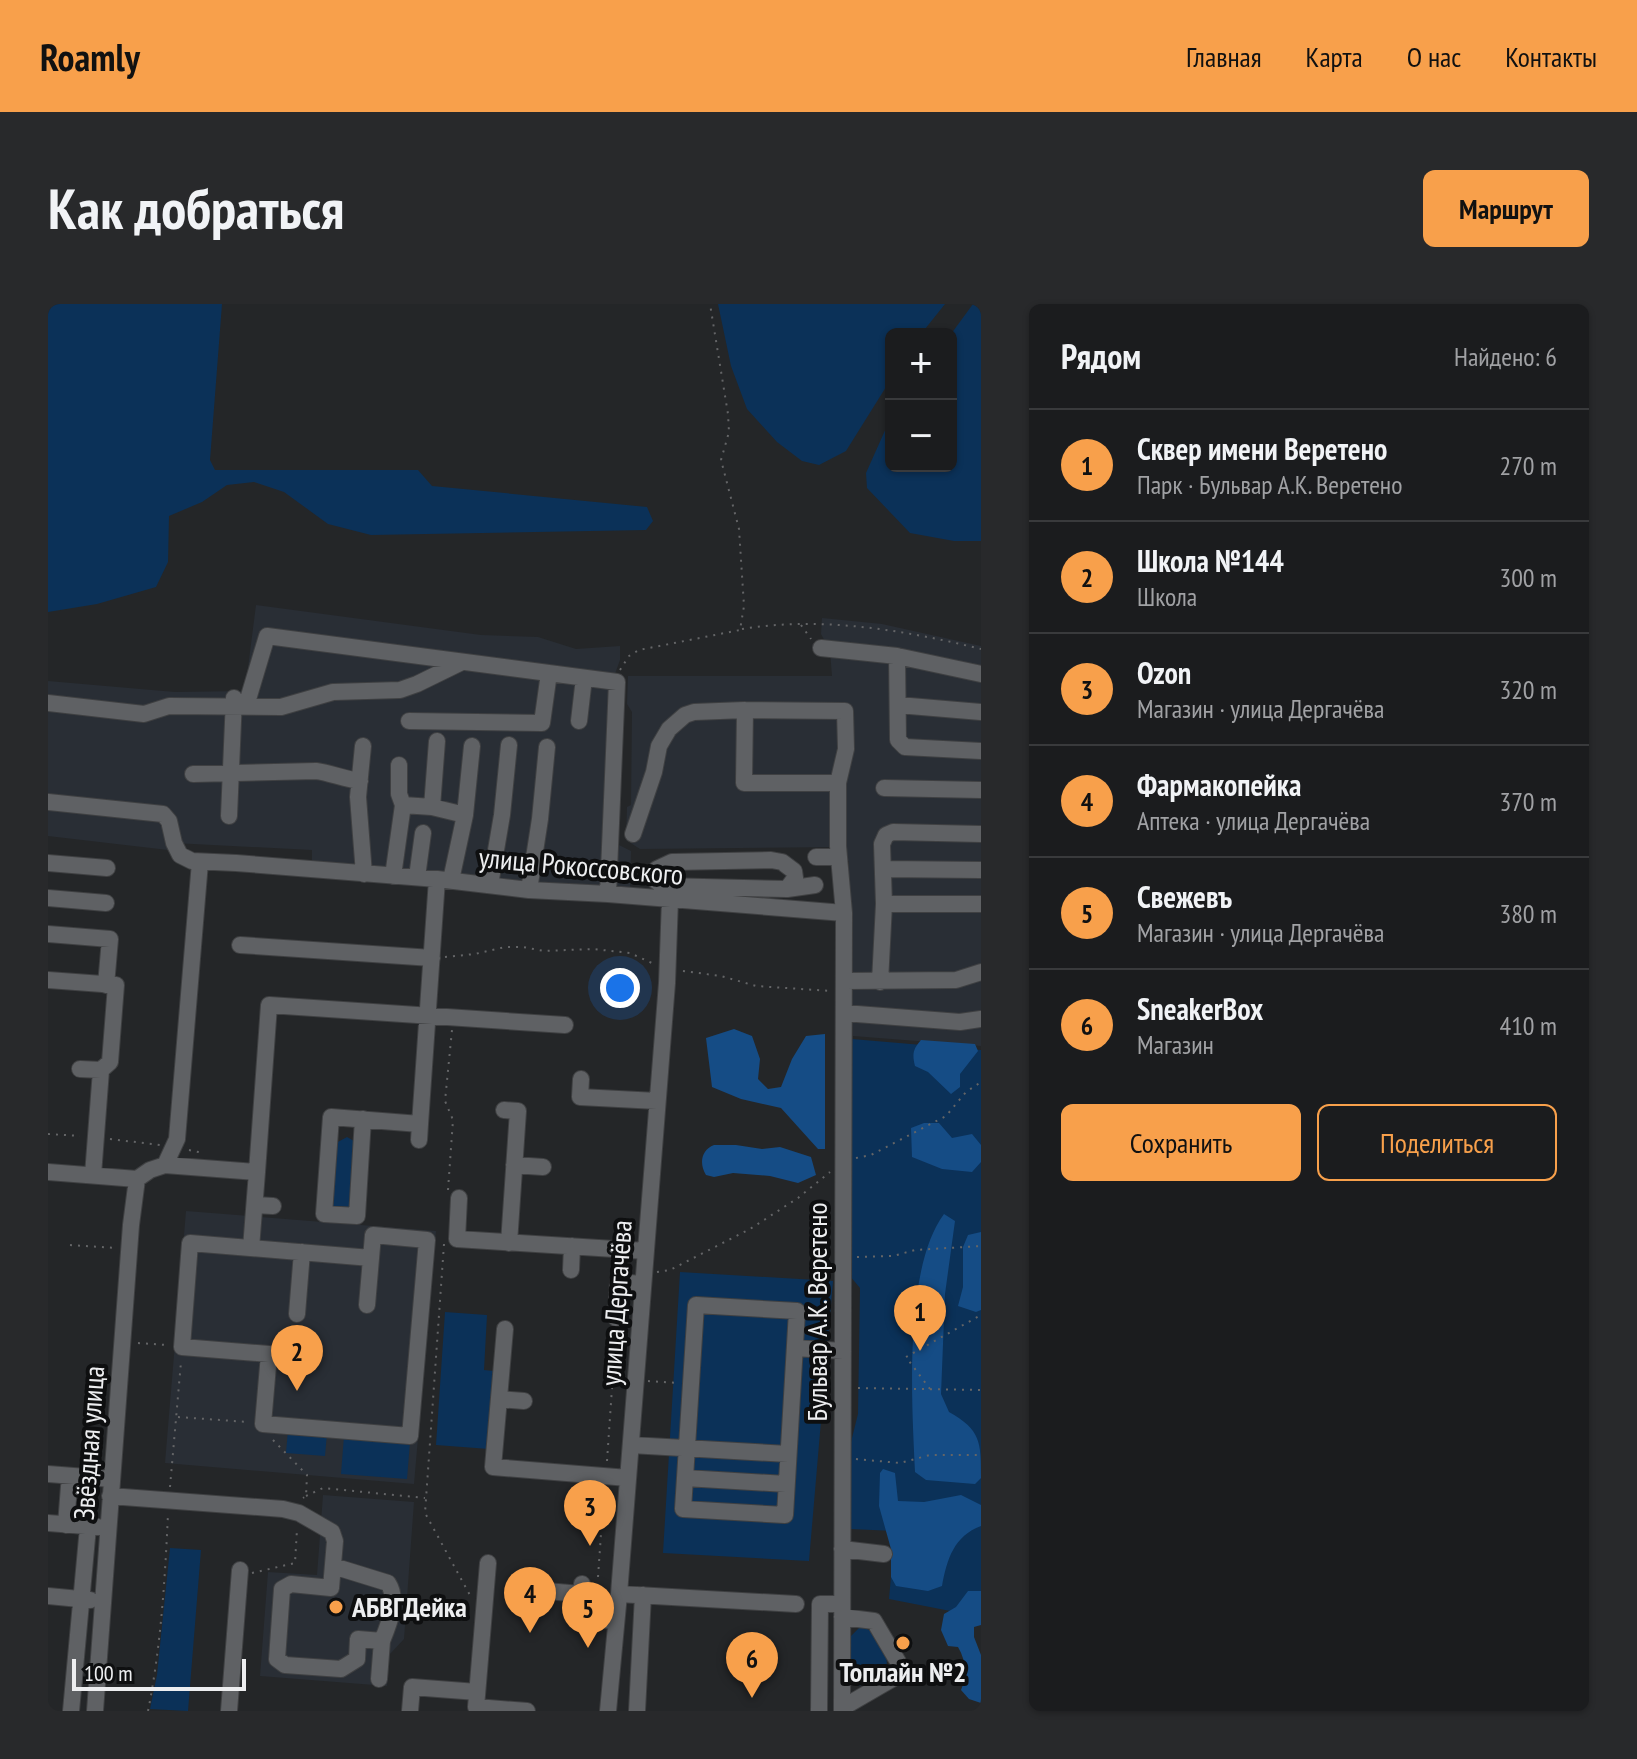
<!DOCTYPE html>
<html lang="ru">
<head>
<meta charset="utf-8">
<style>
	:root { --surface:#1b1c1e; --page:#28292b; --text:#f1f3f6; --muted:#a0a1a4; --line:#393a3c; --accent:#f8a04b }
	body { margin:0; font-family:"PT Sans Narrow",sans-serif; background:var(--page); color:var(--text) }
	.controls { position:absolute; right:24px; top:24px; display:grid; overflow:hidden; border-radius:12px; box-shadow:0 2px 6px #0004 }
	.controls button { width:72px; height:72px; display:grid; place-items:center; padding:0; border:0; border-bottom:2px solid var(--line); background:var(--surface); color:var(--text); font:40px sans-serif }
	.scale { position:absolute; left:24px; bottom:20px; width:174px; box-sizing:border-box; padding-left:8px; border:4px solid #edeef0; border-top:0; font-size:22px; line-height:28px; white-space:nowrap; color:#edeef0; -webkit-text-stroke:6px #0e0f10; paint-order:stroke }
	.you { position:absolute; left:572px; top:684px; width:28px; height:28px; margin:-20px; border:6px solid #fff; border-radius:50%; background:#1a73e8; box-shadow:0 0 0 12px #1a73e833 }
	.badge { display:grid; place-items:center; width:52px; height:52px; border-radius:50%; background:var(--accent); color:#111; font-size:26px; font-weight:700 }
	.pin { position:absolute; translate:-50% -66px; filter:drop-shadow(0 2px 4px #0008) }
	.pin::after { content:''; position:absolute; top:42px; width:28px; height:24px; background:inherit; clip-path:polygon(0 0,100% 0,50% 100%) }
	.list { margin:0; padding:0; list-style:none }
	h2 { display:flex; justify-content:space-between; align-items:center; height:104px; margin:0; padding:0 32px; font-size:34px }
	h2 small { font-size:26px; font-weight:400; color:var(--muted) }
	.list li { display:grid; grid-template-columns:52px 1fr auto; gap:24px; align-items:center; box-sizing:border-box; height:112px; padding:0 32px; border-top:2px solid var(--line) }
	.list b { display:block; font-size:30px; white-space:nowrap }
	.list p { margin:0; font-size:26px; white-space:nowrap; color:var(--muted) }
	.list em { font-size:26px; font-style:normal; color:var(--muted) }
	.actions { display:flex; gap:16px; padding:24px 32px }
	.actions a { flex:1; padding:18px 0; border:2px solid var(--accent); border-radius:12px; text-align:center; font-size:28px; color:var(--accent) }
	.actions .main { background:var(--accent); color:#111 }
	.map { position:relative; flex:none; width:933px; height:1407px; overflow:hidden; border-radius:12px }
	header { display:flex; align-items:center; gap:48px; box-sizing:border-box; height:112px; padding:0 40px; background:var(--accent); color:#111 }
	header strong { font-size:38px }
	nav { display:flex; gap:44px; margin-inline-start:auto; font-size:28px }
	.intro { display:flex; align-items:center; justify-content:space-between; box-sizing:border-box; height:192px; padding:0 48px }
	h1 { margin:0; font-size:56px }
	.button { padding:20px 36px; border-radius:12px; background:var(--accent); color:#111; font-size:28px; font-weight:700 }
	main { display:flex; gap:48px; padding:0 48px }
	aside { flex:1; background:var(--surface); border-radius:12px; box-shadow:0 2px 6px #0004 }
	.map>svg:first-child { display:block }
	.built { fill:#292e35 }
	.green { fill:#0b3158 }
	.forest { fill:#154c85 }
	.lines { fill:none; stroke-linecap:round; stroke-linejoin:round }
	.minor-casing { stroke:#3f4042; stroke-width:18 }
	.path { stroke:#646567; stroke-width:2; stroke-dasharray:2 6; stroke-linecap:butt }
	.minor { stroke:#5f6164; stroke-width:16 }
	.poi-dot { fill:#f8a04b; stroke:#0e0f10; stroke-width:3 }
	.labels { text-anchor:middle; stroke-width:8; stroke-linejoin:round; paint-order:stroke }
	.street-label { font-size:28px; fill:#edeef0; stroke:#0e0f10 }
	.poi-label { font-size:28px; font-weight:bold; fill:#edeef0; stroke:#0e0f10; text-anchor:start }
</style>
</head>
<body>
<header>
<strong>Roamly</strong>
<nav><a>Главная</a><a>Карта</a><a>О нас</a><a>Контакты</a></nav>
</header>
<div class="intro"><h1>Как добраться</h1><a class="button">Маршрут</a></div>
<main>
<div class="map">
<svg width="933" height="1407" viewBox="0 0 933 1407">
	<rect width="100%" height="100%" fill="#242628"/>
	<path class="built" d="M208,301L433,331L490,333L528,345L572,342V356L563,381L559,535L583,547L582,586L264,563V546L126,539L120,546L0,532V377L127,388L197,387Z
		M774,314L834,320L933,342V742L805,732L800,605L801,557L797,556L796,543L592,545L578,536L579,503L583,501L584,408L579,400L580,372H784L782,347L773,330Z
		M138,907L388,927L366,1180L117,1159Z
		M275,1191L366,1198L356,1335L342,1350L339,1382L212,1372L220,1268L269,1271Z"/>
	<path class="green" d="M0,0H174L162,156L167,166H370L384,182L599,203L605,217L598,226L323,231L280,220L236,188L206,178L179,181L154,198L121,212L120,258L108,283L49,300L0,308Z
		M670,0H897L873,30H843V75L798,147L771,161L754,157L729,138L699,105L683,62Z
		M925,0H933V237H906L862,229L819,184L818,169L843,113V162H903V30Z
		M804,735L933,746V1313L841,1295L847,1227L802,1225L801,1146L810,1110L812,984L802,972Z
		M299,833L306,837L304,899L300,906L285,905L283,897L288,839Z
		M632,968L785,977L761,1257L615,1249Z
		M397,1008L439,1011L436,1066L446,1067L441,1145L388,1141Z
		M240,1126L279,1129L277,1152L238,1149Z
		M296,1132L362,1138L359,1175L293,1170Z
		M122,1244L153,1246L140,1407L102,1405L109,1371Z
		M812,1323C823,1325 826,1330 832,1340C847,1364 836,1374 810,1382L803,1377L802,1333Z"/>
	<path class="forest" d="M686,725L704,732L712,755L710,775L720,785L733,783L744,755L758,732L777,730V845H770L733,804L693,795L664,783L658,734Z
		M873,736L927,740L930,747L912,770V783L903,790L880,768L867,762C864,750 865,745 873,736Z
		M876,819H891L904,834L924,830L933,841V858L924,868L894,865L864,853L863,824Z
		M666,841H688L714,845L732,843L763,853L768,871L750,879L722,872L685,869L666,873L658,871C651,860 653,846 666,841Z
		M896,910L907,917L897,990L893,1090L901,1108C933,1126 933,1138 933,1174L927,1180L878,1176L867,1168C864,1101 855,965 896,910Z
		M933,928V1006L928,1008L910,1002L915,983V943L920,931Z
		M835,1165L847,1169L850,1197L876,1198L913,1191L933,1201V1222C906,1232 899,1255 894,1282L880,1287L848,1282L843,1273V1245L831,1202L832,1169Z
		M920,1287H933V1321L926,1323V1333L933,1351V1399L921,1395L913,1386C919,1372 918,1356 910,1343L900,1342L893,1326L896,1310L908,1303Z"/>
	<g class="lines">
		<g class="minor-casing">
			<path id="minor" d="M773,344L849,352L933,370
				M849,352L850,436L857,443L933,447
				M0,399L96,410L121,402L233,403L285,388L352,386L369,380L414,358
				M850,401L933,408
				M198,402L219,332L569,378L560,590
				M697,406L696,479H790
				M361,417L494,419L501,369
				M531,417L536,374
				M315,442L310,493L316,570
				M351,461V490L355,501
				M145,470L268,467C283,469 296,475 312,477
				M836,484L933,486
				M0,498L115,510L121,517L126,539L132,551L144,557L188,559L389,575L481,586L560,590L796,609
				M384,503L389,437
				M181,512L186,394
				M585,530L606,468L611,442L621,425L637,411L646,408L697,406L797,407L798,445L790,479V542L796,609L794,1407
				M768,553H791
				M723,556L734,558L746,567L747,574L739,585L615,582L608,577L609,565L624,558Z
				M0,559L59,564
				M835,565L933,566
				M345,572L355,501L384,503L417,511
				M369,573L375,529
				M403,576L417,511L424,442
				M442,581L454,511L461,441
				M739,585L767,581
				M481,586L492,515L499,443
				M0,594L58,599
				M836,600H933
				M0,630L62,635L58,681
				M192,641L384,654
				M0,676L68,681L62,758L53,766L45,871
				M797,677L908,676L933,668
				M832,678L836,600L834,540L838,531L845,528L933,530
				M796,709L912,718L933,715
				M32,765L53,766
				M533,775L532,793L609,797
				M456,806L470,807L461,939
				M315,815L309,912L276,910L283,813L372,820L389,575
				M371,836L372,820
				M117,861L129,835L152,558
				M466,861L495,863
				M0,868L89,875L102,866L117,861L209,868L221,701L517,721
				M411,894L409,935L598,947
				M207,901L225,902
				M203,944L209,868
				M523,966L524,942
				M319,1001L325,931L379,936L362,1132L215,1120L221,1050L134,1043L142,939L323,954
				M648,1001L749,1007L737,1211L635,1205Z
				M249,1010L254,948
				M568,1014L570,978L594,980
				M457,1025L445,1163L580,1174
				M747,1044L795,1047
				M451,1095L476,1097
				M583,1141L740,1150
				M0,1170L64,1175
				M637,1174L738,1180
				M62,1192L235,1205L251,1209L284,1228L287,1237L283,1284L243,1280L234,1285L229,1355L237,1361L293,1365L309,1355L310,1335L334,1337L331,1375
				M0,1219L50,1223
				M18,1221L21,1182
				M794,1245L836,1250
				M440,1259L428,1403L479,1407
				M285,1262L340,1279C351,1296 341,1320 334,1337
				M534,1280L531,1314L568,1317
				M498,1287L533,1290
				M571,1290L748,1300
				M0,1292L42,1296
				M794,1313L826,1317L856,1368L794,1404
				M23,1407L40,1223
				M47,1407L83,921L89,875
				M181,1407L192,1266
				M362,1407L364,1383L429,1388
				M560,1407L571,1290L619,679L622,595
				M589,1407L595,1291
				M771,1407L772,1300H794"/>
		</g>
		<path class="path" d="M753,321L763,335
			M694,325C773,312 856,326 933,345
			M572,366L581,352L591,346L692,326L696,302L691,225L673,156L681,128L680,110L662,0
			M397,653L427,650L457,643H475L496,647L545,645L582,649L606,660
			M635,667L673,672L708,682L783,687
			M0,830L32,832
			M62,835L112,841
			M141,846L155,849
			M808,854L823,851L898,812L918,788L933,778
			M400,886L405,816L397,797L404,726
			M396,940L377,1209L423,1293
			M22,941L69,944
			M809,953L845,952L867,946L933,942
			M609,968L622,966L702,925L750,894L782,868
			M90,1039L119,1041
			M600,1077L630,1079
			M810,1084L933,1086
			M882,1085L858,1053L933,1011
			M130,1113L200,1118
			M225,1136L259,1171L258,1192L255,1194
			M808,1155L852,1159L882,1151H933
			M559,1157L566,1055L577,1039
			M122,1183L133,1058
			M258,1192L275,1184L377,1194
			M204,1269L247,1259L249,1225
			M550,1273L556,1187
			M100,1407C113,1342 117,1275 120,1210"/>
		<use href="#minor" class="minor"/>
	</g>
	<g class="poi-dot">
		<circle cx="288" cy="1303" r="8"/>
		<circle cx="855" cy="1339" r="8"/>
	</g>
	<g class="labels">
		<g class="street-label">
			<text transform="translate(533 562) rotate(5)" y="10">улица Рокоссовского</text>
			<text transform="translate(568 999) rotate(-86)" y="10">улица Дергачёва</text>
			<text transform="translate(769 1008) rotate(-90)" y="10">Бульвар А.К. Веретено</text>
			<text transform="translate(41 1139) rotate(-86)" y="10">Звёздная улица</text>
		</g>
		<g class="poi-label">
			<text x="304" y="1313">АБВГДейка</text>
			<text x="855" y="1378" text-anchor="middle">Топлайн №2</text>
		</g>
	</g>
</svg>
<div class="controls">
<button>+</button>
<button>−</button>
</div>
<div class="scale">100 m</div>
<div class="you"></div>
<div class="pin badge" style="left:872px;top:1047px">1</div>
<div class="pin badge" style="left:249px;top:1087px">2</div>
<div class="pin badge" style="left:542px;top:1242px">3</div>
<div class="pin badge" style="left:482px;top:1329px">4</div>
<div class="pin badge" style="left:540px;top:1344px">5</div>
<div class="pin badge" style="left:704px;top:1394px">6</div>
</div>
<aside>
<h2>Рядом<small>Найдено: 6</small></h2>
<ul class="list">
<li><span class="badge">1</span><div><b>Сквер имени Веретено</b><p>Парк · Бульвар А.К. Веретено</p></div><em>270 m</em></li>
<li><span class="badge">2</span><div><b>Школа №144</b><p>Школа</p></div><em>300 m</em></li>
<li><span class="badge">3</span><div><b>Ozon</b><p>Магазин · улица Дергачёва</p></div><em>320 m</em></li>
<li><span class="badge">4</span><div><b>Фармакопейка</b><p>Аптека · улица Дергачёва</p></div><em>370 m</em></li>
<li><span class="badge">5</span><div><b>Свежевъ</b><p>Магазин · улица Дергачёва</p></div><em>380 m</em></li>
<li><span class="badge">6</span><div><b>SneakerBox</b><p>Магазин</p></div><em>410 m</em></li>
</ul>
<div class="actions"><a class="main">Сохранить</a><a>Поделиться</a></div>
</aside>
</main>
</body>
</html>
